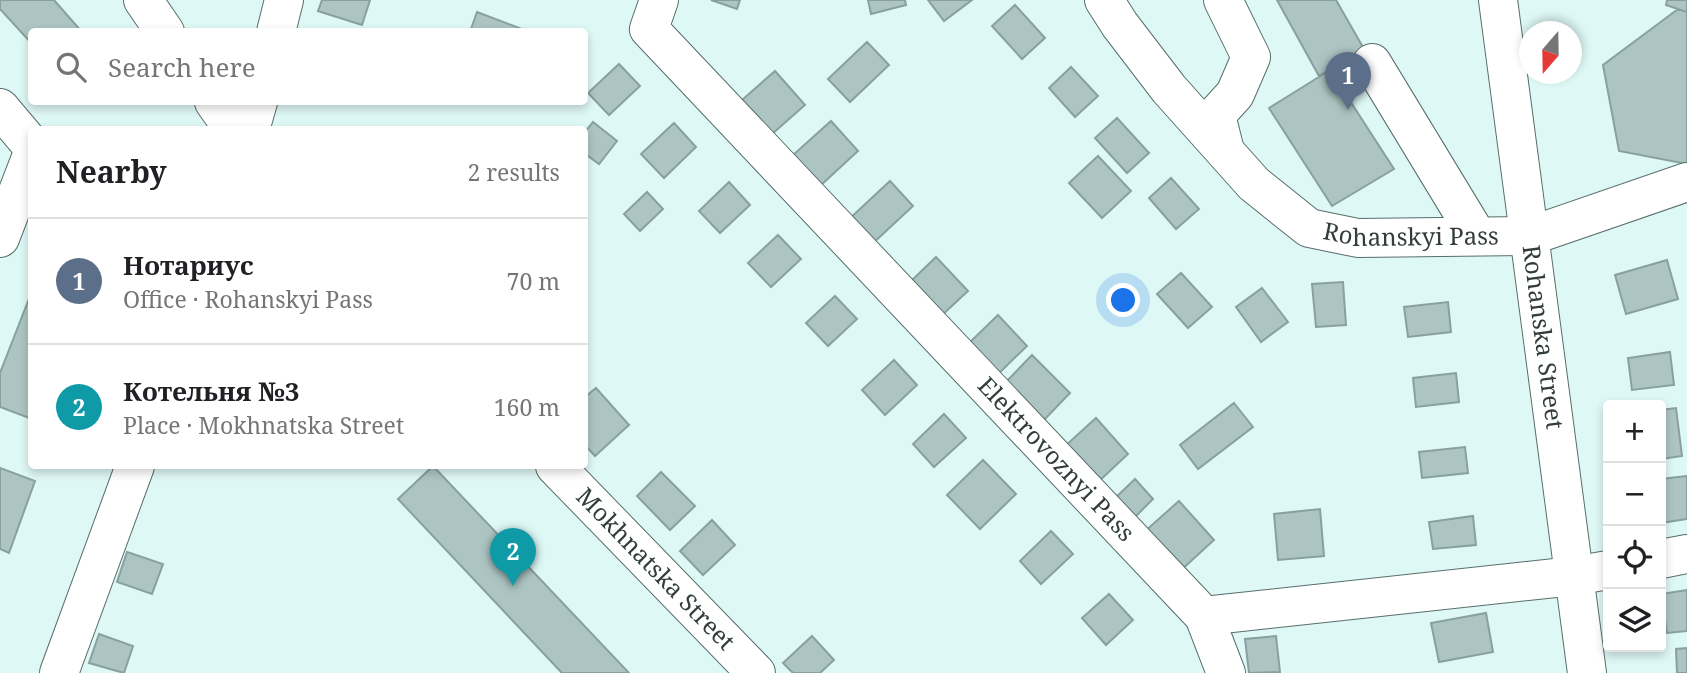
<!DOCTYPE html>
<html lang="en">
<head>
<meta charset="utf-8">
<style>
	:root { --surface:#fff; --page:#f6f6f6; --text:#202124; --muted:#757577; --line:#e0e0e0; --accent:#111827 }
	body { margin:0; font-family:"Noto Serif",serif; background:var(--page); color:var(--text) }
	.controls { position:absolute; right:21px; bottom:21px; display:grid; overflow:hidden; border-radius:7px; box-shadow:0 4px 10px #0003 }
	.controls button { width:63px; height:63px; display:grid; place-items:center; padding:0; border:0; border-bottom:2px solid var(--line); background:var(--surface); color:var(--text); font:35px sans-serif }
	.compass { position:absolute; left:1519px; top:21px; width:63px; height:63px; border-radius:50%; background:var(--surface); box-shadow:0 4px 10px #0003; rotate:200deg }
	.you { position:absolute; left:1124px; top:301px; width:24px; height:24px; margin:-18px; border:5px solid #fff; border-radius:50%; background:#1a73e8; box-shadow:0 0 0 10px #1a73e833 }
	.badge { display:grid; place-items:center; width:46px; height:46px; border-radius:50%; background:var(--accent); color:#fff; font-size:23px; font-weight:700 }
	.pin { position:absolute; translate:-50% -58px; filter:drop-shadow(0 2px 4px #0008) }
	.pin::after { content:''; position:absolute; top:37px; width:24px; height:21px; background:inherit; clip-path:polygon(0 0,100% 0,50% 100%) }
	.list { margin:0; padding:0; list-style:none }
	h2 { display:flex; justify-content:space-between; align-items:center; height:91px; margin:0; padding:0 28px; font-size:30px }
	h2 small { font-size:23px; font-weight:400; color:var(--muted) }
	.list li { display:grid; grid-template-columns:46px 1fr auto; gap:21px; align-items:center; box-sizing:border-box; height:126px; padding:0 28px; border-top:2px solid var(--line) }
	.list b { display:block; font-size:26px; white-space:nowrap }
	.list p { margin:0; font-size:23px; white-space:nowrap; color:var(--muted) }
	.list em { font-size:23px; font-style:normal; color:var(--muted) }
	.icon { flex:none; width:38px; height:38px; fill:none; stroke:currentColor; stroke-width:2; stroke-linecap:round; stroke-linejoin:round }
	.map { position:relative; flex:none; width:1687px; height:673px; overflow:hidden }
	.search { position:absolute; background:var(--surface); box-shadow:0 4px 10px #0003; left:28px; top:28px; width:560px; height:77px; display:flex; align-items:center; gap:18px; box-sizing:border-box; padding:0 24px; border-radius:7px; color:var(--muted); font-size:26px }
	.panel { position:absolute; background:var(--surface); box-shadow:0 4px 10px #0003; left:28px; top:126px; width:560px; height:343px; border-radius:7px }
	.map>svg:first-child { display:block }
	.building { fill:#acc5c3; stroke:#88a09f; stroke-width:2 }
	.lines { fill:none; stroke-linecap:round; stroke-linejoin:round }
	.minor-casing { stroke:#576e6c; stroke-width:40 }
	.major-casing { stroke:#576e6c; stroke-width:40 }
	.minor { stroke:#fff; stroke-width:38 }
	.major { stroke:#fff; stroke-width:38 }
	.labels { text-anchor:middle; stroke-width:5; stroke-linejoin:round; paint-order:stroke }
	.street-label { font-size:24px; fill:#333d3c; stroke:#def8f6 }
</style>
</head>
<body>
<div class="map">
<svg width="1687" height="673" viewBox="0 0 1687 673">
	<rect width="100%" height="100%" fill="#def8f6"/>
	<path class="building" d="M0,0H54L82,32H32V44L0,9Z
		M322,0H370L362,25L318,11Z
		M711,0H740L737,9Z
		M868,0H905L906,5L871,14Z
		M928,0H972L944,21Z
		M1277,0H1336L1364,49L1319,76Z
		M1667,0H1687V12L1666,5Z
		M1015,5L1045,38L1022,59L992,26Z
		M1678,9L1687,12V164L1619,151L1603,65Z
		M477,12L527,31V32H470Z
		M867,42L889,65L850,102L828,79Z
		M619,64L640,86L609,115L588,93Z
		M1071,67L1098,96L1075,117L1049,88Z
		M1330,70L1394,169L1332,206L1269,108Z
		M775,71L805,105L772,134L742,100Z
		M1117,118L1149,153L1127,173L1095,138Z
		M831,121L858,151L820,186L793,155Z
		M593,122L617,141L599,164L584,153V133Z
		M674,123L696,147L664,178L641,154Z
		M1098,156L1131,191L1102,218L1069,183Z
		M1171,178L1199,209L1176,229L1149,198Z
		M890,181L913,206L871,245L848,220Z
		M729,182L750,205L720,233L699,211Z
		M647,192L663,209L640,231L624,214Z
		M778,235L801,259L771,287L748,263Z
		M936,257L968,291L940,317L908,284Z
		M1667,260L1678,299L1626,314L1615,275Z
		M1181,273L1212,307L1188,328L1157,294Z
		M1343,282L1346,325L1316,327L1312,284Z
		M1262,288L1288,322L1261,342L1236,307Z
		M32,291V419L0,407V373Z
		M835,296L857,319L828,346L806,323Z
		M1448,302L1451,332L1408,337L1404,307Z
		M998,315L1027,346L994,378L965,347Z
		M1670,352L1674,385L1632,390L1628,358Z
		M1032,355L1070,393L1042,422L1003,385Z
		M894,360L917,385L885,415L862,390Z
		M1456,373L1459,402L1416,407L1413,378Z
		M596,388L629,425L595,456L584,444V398Z
		M1234,403L1253,427L1198,469L1180,445Z
		M1676,408L1682,456L1661,459V410Z
		M944,414L966,438L934,467L913,444Z
		M1096,418L1128,454L1097,483L1064,447Z
		M1465,447L1468,473L1422,478L1419,452Z
		M983,460L1016,494L980,529L947,495Z
		M433,466L629,673H562L398,499Z
		M0,468L35,481L9,553L0,549Z
		M661,472L695,506L670,530L637,496Z
		M1687,476V519L1661,523V479Z
		M1135,479L1153,499L1129,523L1110,503Z
		M1179,501L1214,540L1179,572L1144,532Z
		M1320,509L1324,556L1278,560L1274,514Z
		M1473,516L1476,545L1433,549L1429,522Z
		M712,520L735,545L703,575L680,551Z
		M1051,531L1073,554L1041,584L1020,561Z
		M127,552L163,564L152,594L117,582Z
		M1687,590V631L1667,633L1661,594Z
		M1109,594L1133,620L1106,645L1082,618Z
		M1486,613L1493,652L1439,662L1431,623Z
		M99,634L133,646L124,673L89,663Z
		M812,636L834,660L820,673H793L783,663Z
		M1276,636L1280,672L1249,673L1245,639Z
		M1687,648V673H1677L1676,649Z"/>
	<g class="lines">
		<g class="minor-casing">
			<g id="minor">
				<path d="M143,0L165,32"/>
				<path id="s1" d="M659,0L649,29L1204,616L1574,576L1608,570"/>
				<path id="s2" d="M1104,0L1120,25L1169,89L1254,184L1309,228L1358,238L1530,236L1687,182"/>
				<path d="M1223,0L1251,57L1235,94L1216,115L1225,151"/>
				<path d="M276,32L284,0"/>
				<path d="M1372,63L1477,236"/>
				<path d="M214,102L234,130"/>
				<path d="M0,108L32,146"/>
				<path d="M250,130L258,102"/>
				<path d="M0,238L32,155"/>
				<path id="s3" d="M555,466L756,673"/>
				<path d="M1661,559L1687,554"/>
				<path d="M1204,616L1226,673"/>
				<path d="M59,673L135,466"/>
			</g>
		</g>
		<g class="major-casing">
			<g id="major">
				<path id="s4" d="M1498,0L1587,673"/>
			</g>
		</g>
		<use href="#minor" class="minor"/>
		<use href="#major" class="major"/>
	</g>
	<g class="labels">
		<g class="street-label">
			<text dy="8" stroke="none"><textPath href="#s2" startOffset="411">Rohanskyi Pass</textPath></text>
			<text dy="8" stroke="none"><textPath href="#s4" startOffset="340">Rohanska Street</textPath></text>
			<text dy="8" stroke="none"><textPath href="#s1" startOffset="623">Elektrovoznyi Pass</textPath></text>
			<text dy="8" stroke="none"><textPath href="#s3" startOffset="144">Mokhnatska Street</textPath></text>
		</g>
	</g>
</svg>
<div class="controls">
<button>+</button>
<button>−</button>
<button><svg class="icon" aria-label="locate" viewBox="0 0 24 24"><circle cx="12" cy="12" r="6"/><path d="M12 2v4M12 18v4M2 12h4M18 12h4"/></svg></button>
<button><svg class="icon" aria-label="layers" viewBox="0 0 24 24"><path d="M12 4l9 5-9 5-9-5zM3 14l9 5 9-5"/></svg></button>
</div>
<svg class="compass" viewBox="-18 -18 36 36"><path d="M0-13l5 13h-10z" fill="#e53935"/><path d="M0 13l5-13h-10z" fill="#757577"/></svg>
<div class="you"></div>
<div class="pin badge" style="left:1348px;top:110px;background:#5c6f8a">1</div>
<div class="pin badge" style="left:513px;top:586px;background:#0f9aa8">2</div>
<div class="search"><svg class="icon" aria-label="search" viewBox="0 0 24 24"><circle cx="10" cy="10" r="6"/><path d="M15 15l6 6"/></svg>Search here</div>
<section class="panel">
<h2>Nearby<small>2 results</small></h2>
<ul class="list">
<li><span class="badge" style="background:#5c6f8a">1</span><div><b>Нотариус</b><p>Office · Rohanskyi Pass</p></div><em>70 m</em></li>
<li><span class="badge" style="background:#0f9aa8">2</span><div><b>Котельня №3</b><p>Place · Mokhnatska Street</p></div><em>160 m</em></li>
</ul>
</section>
</div>
</body>
</html>
